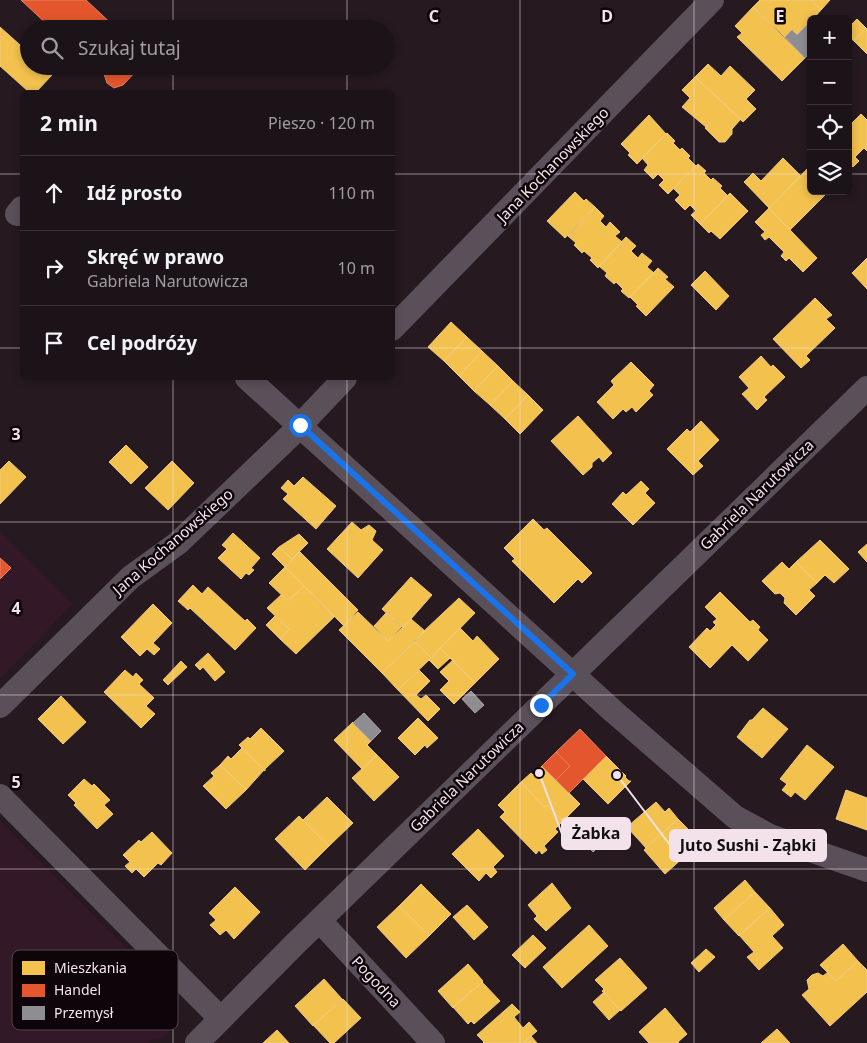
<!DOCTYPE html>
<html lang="pl">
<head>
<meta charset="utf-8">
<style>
	:root { --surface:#1c1318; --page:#292025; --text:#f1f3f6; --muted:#a09ea2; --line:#3a3237 }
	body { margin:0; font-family:"Noto Sans",sans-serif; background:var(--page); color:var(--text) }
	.controls { position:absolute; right:15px; top:15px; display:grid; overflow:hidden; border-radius:8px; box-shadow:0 2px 8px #0003 }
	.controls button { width:45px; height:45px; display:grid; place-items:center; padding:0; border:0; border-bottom:1px solid var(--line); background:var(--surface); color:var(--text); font:25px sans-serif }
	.stop { position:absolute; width:15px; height:15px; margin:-11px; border:4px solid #1a73e8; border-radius:50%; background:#fff }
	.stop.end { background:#1a73e8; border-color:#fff; box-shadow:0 1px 5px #0008 }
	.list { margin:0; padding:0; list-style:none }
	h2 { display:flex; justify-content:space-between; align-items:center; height:65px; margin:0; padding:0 20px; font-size:21px }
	h2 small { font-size:16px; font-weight:400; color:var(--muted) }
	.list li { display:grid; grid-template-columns:32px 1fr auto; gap:15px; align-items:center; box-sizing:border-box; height:75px; padding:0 20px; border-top:1px solid var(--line) }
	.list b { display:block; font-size:19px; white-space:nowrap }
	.list p { margin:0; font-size:16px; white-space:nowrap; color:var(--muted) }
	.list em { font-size:16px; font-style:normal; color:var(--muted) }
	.icon { flex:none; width:28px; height:28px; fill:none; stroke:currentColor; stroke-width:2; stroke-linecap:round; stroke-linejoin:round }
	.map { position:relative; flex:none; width:867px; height:1043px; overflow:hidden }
	.search { position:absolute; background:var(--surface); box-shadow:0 2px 8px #0003; left:20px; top:20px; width:375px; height:55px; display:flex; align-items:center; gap:12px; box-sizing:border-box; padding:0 18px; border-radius:28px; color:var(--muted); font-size:19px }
	.panel { position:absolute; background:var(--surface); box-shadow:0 2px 8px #0003; left:20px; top:90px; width:375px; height:290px; border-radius:8px }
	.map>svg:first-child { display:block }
	.built { fill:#331827 }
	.homes { fill:#f2c14e; stroke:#f2cb7d }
	.shops { fill:#e4572e; stroke:#e88166 }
	.industry { fill:#8d8d92; stroke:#aca6ac }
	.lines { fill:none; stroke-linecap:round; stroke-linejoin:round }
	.street { stroke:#59505a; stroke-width:24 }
	.route { stroke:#1a73e8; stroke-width:6 }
	.grid { fill:none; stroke:#f3e2ea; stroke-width:1; stroke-opacity:0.55 }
	.labels { text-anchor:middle; stroke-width:5; stroke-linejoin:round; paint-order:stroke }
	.street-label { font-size:15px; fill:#f3e2ea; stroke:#0d0509 }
	.key { fill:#0d0509; stroke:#52474c; stroke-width:1 }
	.key-label { font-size:14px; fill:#f3e2ea }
	.grid-label { font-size:16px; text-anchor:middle; font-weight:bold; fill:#f3e2ea; stroke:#0d0509; stroke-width:5; stroke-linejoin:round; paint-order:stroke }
	.leader { fill:none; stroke:#f3e2ea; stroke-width:2 }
	.callout-dot { fill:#f3e2ea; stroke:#0d0509; stroke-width:2 }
	.callout { fill:#f3e2ea; stroke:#f3e2ea; stroke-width:2 }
	.callout-label { font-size:16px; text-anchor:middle; font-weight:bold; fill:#111 }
</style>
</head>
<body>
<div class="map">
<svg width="867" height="1043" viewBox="0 0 867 1043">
	<rect width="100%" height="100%" fill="#261920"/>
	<path class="built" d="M0,531L73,604L0,679Z
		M0,821L174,997L177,1019L166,1036L156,1040L152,1039L148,1043H0Z"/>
	<path class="homes" d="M760,0H811L821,10L813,19H811V21L797,35L792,30L785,37L753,7Z
		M811,0H830L821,10Z
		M753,7L805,58L782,81L737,37L742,33L735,26Z
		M857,19L866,28L854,41L848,36V28Z
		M0,27L29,53V66H43L52,75L36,92H29L0,66Z
		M866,28L867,29V54L854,41Z
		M708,64L721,76L730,66L755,90L746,99L756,109L743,122L695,77Z
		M695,77L741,119L732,129V134L725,142H719L705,128L706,127L682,107L690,98L682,90Z
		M861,114L867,120V151L864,148L855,157L859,161L853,167L848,162V127Z
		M649,115L666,134L637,164L628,155L630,153L621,144Z
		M667,133L675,141L673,143L680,150L682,148L690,156L688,158L696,166L668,194L659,185L664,180L658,174L653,179L644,170L648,165L642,158Z
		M783,158L801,176L769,208L744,182L753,173L761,181Z
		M698,164L706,171L704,173L711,180L713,178L722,186L720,188L728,196L700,224L691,215L696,211L690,205L685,210L675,200L680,195L674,189Z
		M811,165V191H829L790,230L769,208Z
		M575,192L584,201L586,199L595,207L565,238L547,221Z
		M730,193L748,211L720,239L711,231L709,233L700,224Z
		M595,207L604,216L600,221L606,227L610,222L620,232L615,236L622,242L598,268L590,260L592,258L584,251L582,253L574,245L576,243L568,236Z
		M769,208L817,258L803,272L789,258L786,261L781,256L784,252L769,237L765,240L761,235L765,232L755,222Z
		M626,237L636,246L631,251L638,258L642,253L652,261L647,267L654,273L629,298L621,291L623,289L616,282L614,284L605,276L607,273L599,266Z
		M867,258V289L852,273Z
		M658,268L668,277L665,279L674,287L646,316L636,306L638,305L630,297Z
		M705,271L729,296L716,310L691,285Z
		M815,298L832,315L826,319L835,328L806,356L810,360L801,368L773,339Z
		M451,322L467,337L444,361L428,347Z
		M467,337L482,351L459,376L444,361Z
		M482,351L498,366L474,391L459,376Z
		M761,356L771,367L773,365L785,377L764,397L767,400L757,410L742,394L749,388L739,377Z
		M631,362L654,385L649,391L653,395L636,412L632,407L626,412L623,409L613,419L597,402L614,385L611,381Z
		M498,366L513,381L490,405L474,391Z
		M513,381L528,395L505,419L490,405Z
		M528,395L543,410L520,434L505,419Z
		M578,416L612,453L603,462L599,457L592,463V467L583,475L551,441Z
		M701,421L719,440L698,461L703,466L693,475L667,449L687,429L690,432Z
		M126,445L148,467L131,484L109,462Z
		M9,461L26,477L0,504V470Z
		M172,461L194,483L168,510L145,488Z
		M303,477L336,506L316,529L283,499L288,494L281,488L288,480L294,486Z
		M641,481L649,489L645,493L655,503L633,525L612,504L623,492L626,495Z
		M533,519L544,530L547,528L592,573L582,583L578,579L554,603L512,561L515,559L504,548Z
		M352,522L361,530L369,525L376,531L372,540L383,550L358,578L327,549Z
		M233,533L260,558L251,568L254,570L249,575L246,573L241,579L218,558L227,549L222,545Z
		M299,534L308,543L292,559L279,547Z
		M820,540L849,569L834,583L825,575L817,583L796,562Z
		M867,544V562L858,552Z
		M279,547L292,559L285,567L272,554Z
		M300,552L358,610L344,626L285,567Z
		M782,562L789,569L796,562L817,583L809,590L815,596L796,615L784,603L785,598L780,593L775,594L762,581Z
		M285,567L304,586L288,601L269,583Z
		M411,577L432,595L403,628L382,609Z
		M193,585L202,594L208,587L245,621L247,619L256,628L235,650L190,608L188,610L178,601Z
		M304,586L334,617L296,654L280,639L289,629L267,608L282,594L288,601Z
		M720,592L750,622L753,620L760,627L758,630L768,640L748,661L732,645L710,668L689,647L707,628L710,631L716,625L713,622L717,619L705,607Z
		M459,598L475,613L431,658L415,642L424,631Z
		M153,604L172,623L153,643L160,649L154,655L147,649L140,656L121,637Z
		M358,612L388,641L411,619L425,631L382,673L339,630Z
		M386,613L401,627L388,641L374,626Z
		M275,616L289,629L280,639L266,625Z
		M460,628L473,641L477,636L499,659L475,683L440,648Z
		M414,642L431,658L398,690L382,673Z
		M440,648L450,658L438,669L429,660Z
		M208,653L225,672L215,681L203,667L200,670L195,665Z
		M453,660L475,683L454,704L440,690L449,681L440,672Z
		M181,661L187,667L168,685L163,680Z
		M125,670L133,677L136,673L143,680L139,684L154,698L146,706L155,714L141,728L104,692Z
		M419,670L430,681L416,695L421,699L426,695L440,709L428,721L398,690Z
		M61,696L86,722L63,744L38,719Z
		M763,708L788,729L762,758L737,737L750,720H752Z
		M418,718L438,738L427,748L425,745L415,755L398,738Z
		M353,722L371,741L367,745L377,755L362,769L334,740Z
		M261,728L284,751L265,769V771L239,745L248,737L250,739Z
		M807,745L834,767L805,800L795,792L791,797L782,790L787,784L780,779Z
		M242,748L264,770L246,790L220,765L228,756L231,759Z
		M377,755L399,777L374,801L352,778Z
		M606,756L626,776L625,777L629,781H631L608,804L583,779Z
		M220,765L246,790L226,809L203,786L214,776L211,773Z
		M542,766L580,804L563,821L547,805L544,807L521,782L531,773L533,775Z
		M84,779L92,786L94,784L110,800L104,805L113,814L97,829L74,805L76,803L68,795Z
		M521,782L544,807L547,805L563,821L555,829L558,832L544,846L547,850L542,854L539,850L536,854L500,817L505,812L498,805Z
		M846,790L867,798V830L836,819Z
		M327,797L353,823L329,846L303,820Z
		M656,802L665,812L669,808L678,819L646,848L627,827Z
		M299,816L329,846L305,870L275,839Z
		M678,819L688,829L684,833L692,842L682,852L685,856L665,874L644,850Z
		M478,829L504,856L493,867L497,872L491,878L486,873L479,881L452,854Z
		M152,832L172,853L161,865L158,863L144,877L136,869L132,873L125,866L130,862L123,855L139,840L141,842Z
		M745,880L755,892L724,920L714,908Z
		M552,883L571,908L546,931L534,919L537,916L528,905Z
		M421,884L451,914L429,936L399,906Z
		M235,887L260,912L234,939L226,930L220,935L210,925L216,920L209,913Z
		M755,892L770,908L739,936L724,920Z
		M467,905L488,927L474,940L453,917Z
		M399,906L429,936L406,958L377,927Z
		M770,908L784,925L772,936L783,948L759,970L747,957L754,952L739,935Z
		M589,925L608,946L562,988L543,967Z
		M533,935L546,948L525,968L512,955Z
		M843,944L858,961L836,981L820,965Z
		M706,949L715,957L699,972L691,963Z
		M620,958L647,988L621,1011L602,991L604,989L595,980Z
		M858,961L867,970V992L830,1026L802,995L809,989L807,980L812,975L818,973L823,976L828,972L836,981Z
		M468,964L483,981L453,1008L438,991Z
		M324,979L342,999L313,1026L295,1006Z
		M482,982L500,1001L474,1024L471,1021L468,1024L453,1007Z
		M604,992L620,1010L609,1020L593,1002Z
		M343,999L361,1018L334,1043H330L313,1025Z
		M512,1004L520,1012L514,1017L523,1028L529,1022L537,1031L523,1043H483L484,1042L477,1035Z
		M665,1008L687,1034L678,1042L679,1043H649L639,1032Z
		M777,1029L790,1043H761Z
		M277,1030L289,1043H263Z
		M531,1036L537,1043H523Z"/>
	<path class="shops" d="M21,0H86L117,29H52Z
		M85,66H141L123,85L114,88L107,83L104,74L91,72Z
		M0,558L11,568L0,579Z
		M580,729L606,756L569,793L556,780L570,766L556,752Z
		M556,752L570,766L556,780L542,766Z"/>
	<path class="industry" d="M811,21V52L805,58L785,37L792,30L797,35Z
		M471,691L484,705L475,713L462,699Z
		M364,713L381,731L371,741L353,723Z
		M597,830L606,840L593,852L583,841Z"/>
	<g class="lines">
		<path class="street" d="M17,214L22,208
			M392,329L712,0
			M247,378L613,711L735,817L770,836L867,870
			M0,706L131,577L178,543L292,434L345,378
			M0,796L221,1019
			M320,921L433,1043
			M197,1043L295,944L867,388"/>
	</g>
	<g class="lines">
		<path class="route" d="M300,425L573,674L541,705"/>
	</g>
	<path class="grid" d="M173,0V29M347,0V29M520,0V1043M694,0V1043M173,66V92M347,66V92M0,174H22M392,174H811M848,174H867M0,348H22M392,348H867M173,378V1043M347,378V1043M0,522H867M0,695H867M0,869H867"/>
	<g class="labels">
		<g class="street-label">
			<text transform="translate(553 165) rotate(-46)" y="5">Jana Kochanowskiego</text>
			<text transform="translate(757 495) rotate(-44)" y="5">Gabriela Narutowicza</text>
			<text transform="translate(173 542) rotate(-41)" y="5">Jana Kochanowskiego</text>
			<text transform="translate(467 777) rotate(-44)" y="5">Gabriela Narutowicza</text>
			<text transform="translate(376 982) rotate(47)" y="5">Pogodna</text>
		</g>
	</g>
	<rect x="12" y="950" width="166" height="80" rx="8" class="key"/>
	<rect x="22" y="961" width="23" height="14" fill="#f2c14e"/>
	<rect x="22" y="984" width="23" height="13" fill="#e4572e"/>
	<rect x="22" y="1006" width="23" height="14" fill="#8d8d92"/>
	<g class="key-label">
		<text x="54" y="973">Mieszkania</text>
		<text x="54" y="995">Handel</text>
		<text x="54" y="1018">Przemysł</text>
	</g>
	<g class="grid-label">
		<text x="434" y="22">C</text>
		<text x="607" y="22">D</text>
		<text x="780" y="22">E</text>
		<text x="16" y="440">3</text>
		<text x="16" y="614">4</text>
		<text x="16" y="788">5</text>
	</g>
	<path class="leader" d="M539 773L562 834M617 775L670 845"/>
	<g class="callout-dot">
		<circle cx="539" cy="773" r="5"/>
		<circle cx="617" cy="775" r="5"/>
	</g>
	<g class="callout">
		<rect x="562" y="818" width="68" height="31" rx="5"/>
		<rect x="670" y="830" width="156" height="31" rx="5"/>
	</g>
	<g class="callout-label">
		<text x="596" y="839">Żabka</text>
		<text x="748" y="851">Juto Sushi - Ząbki</text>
	</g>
</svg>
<div class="controls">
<button>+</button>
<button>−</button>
<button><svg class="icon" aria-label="locate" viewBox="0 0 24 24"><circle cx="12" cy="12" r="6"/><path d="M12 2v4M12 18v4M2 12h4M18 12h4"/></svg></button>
<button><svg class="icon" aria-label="layers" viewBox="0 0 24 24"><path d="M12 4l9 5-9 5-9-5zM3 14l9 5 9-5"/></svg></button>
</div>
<div class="stop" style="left:300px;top:425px"></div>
<div class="stop end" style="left:541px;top:705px"></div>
<div class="search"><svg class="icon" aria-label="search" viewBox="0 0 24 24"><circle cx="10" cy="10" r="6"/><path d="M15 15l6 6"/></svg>Szukaj tutaj</div>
<section class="panel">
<h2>2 min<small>Pieszo · 120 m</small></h2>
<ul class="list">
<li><svg class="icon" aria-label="ahead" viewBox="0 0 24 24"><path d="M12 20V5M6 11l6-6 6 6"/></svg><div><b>Idź prosto</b></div><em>110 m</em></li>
<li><svg class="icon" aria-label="right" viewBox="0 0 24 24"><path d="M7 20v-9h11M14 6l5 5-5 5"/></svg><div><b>Skręć w prawo</b><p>Gabriela Narutowicza</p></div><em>10 m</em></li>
<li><svg class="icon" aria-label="arrive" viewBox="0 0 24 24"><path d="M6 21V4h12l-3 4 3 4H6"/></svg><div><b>Cel podróży</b></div></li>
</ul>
</section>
</div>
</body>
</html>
